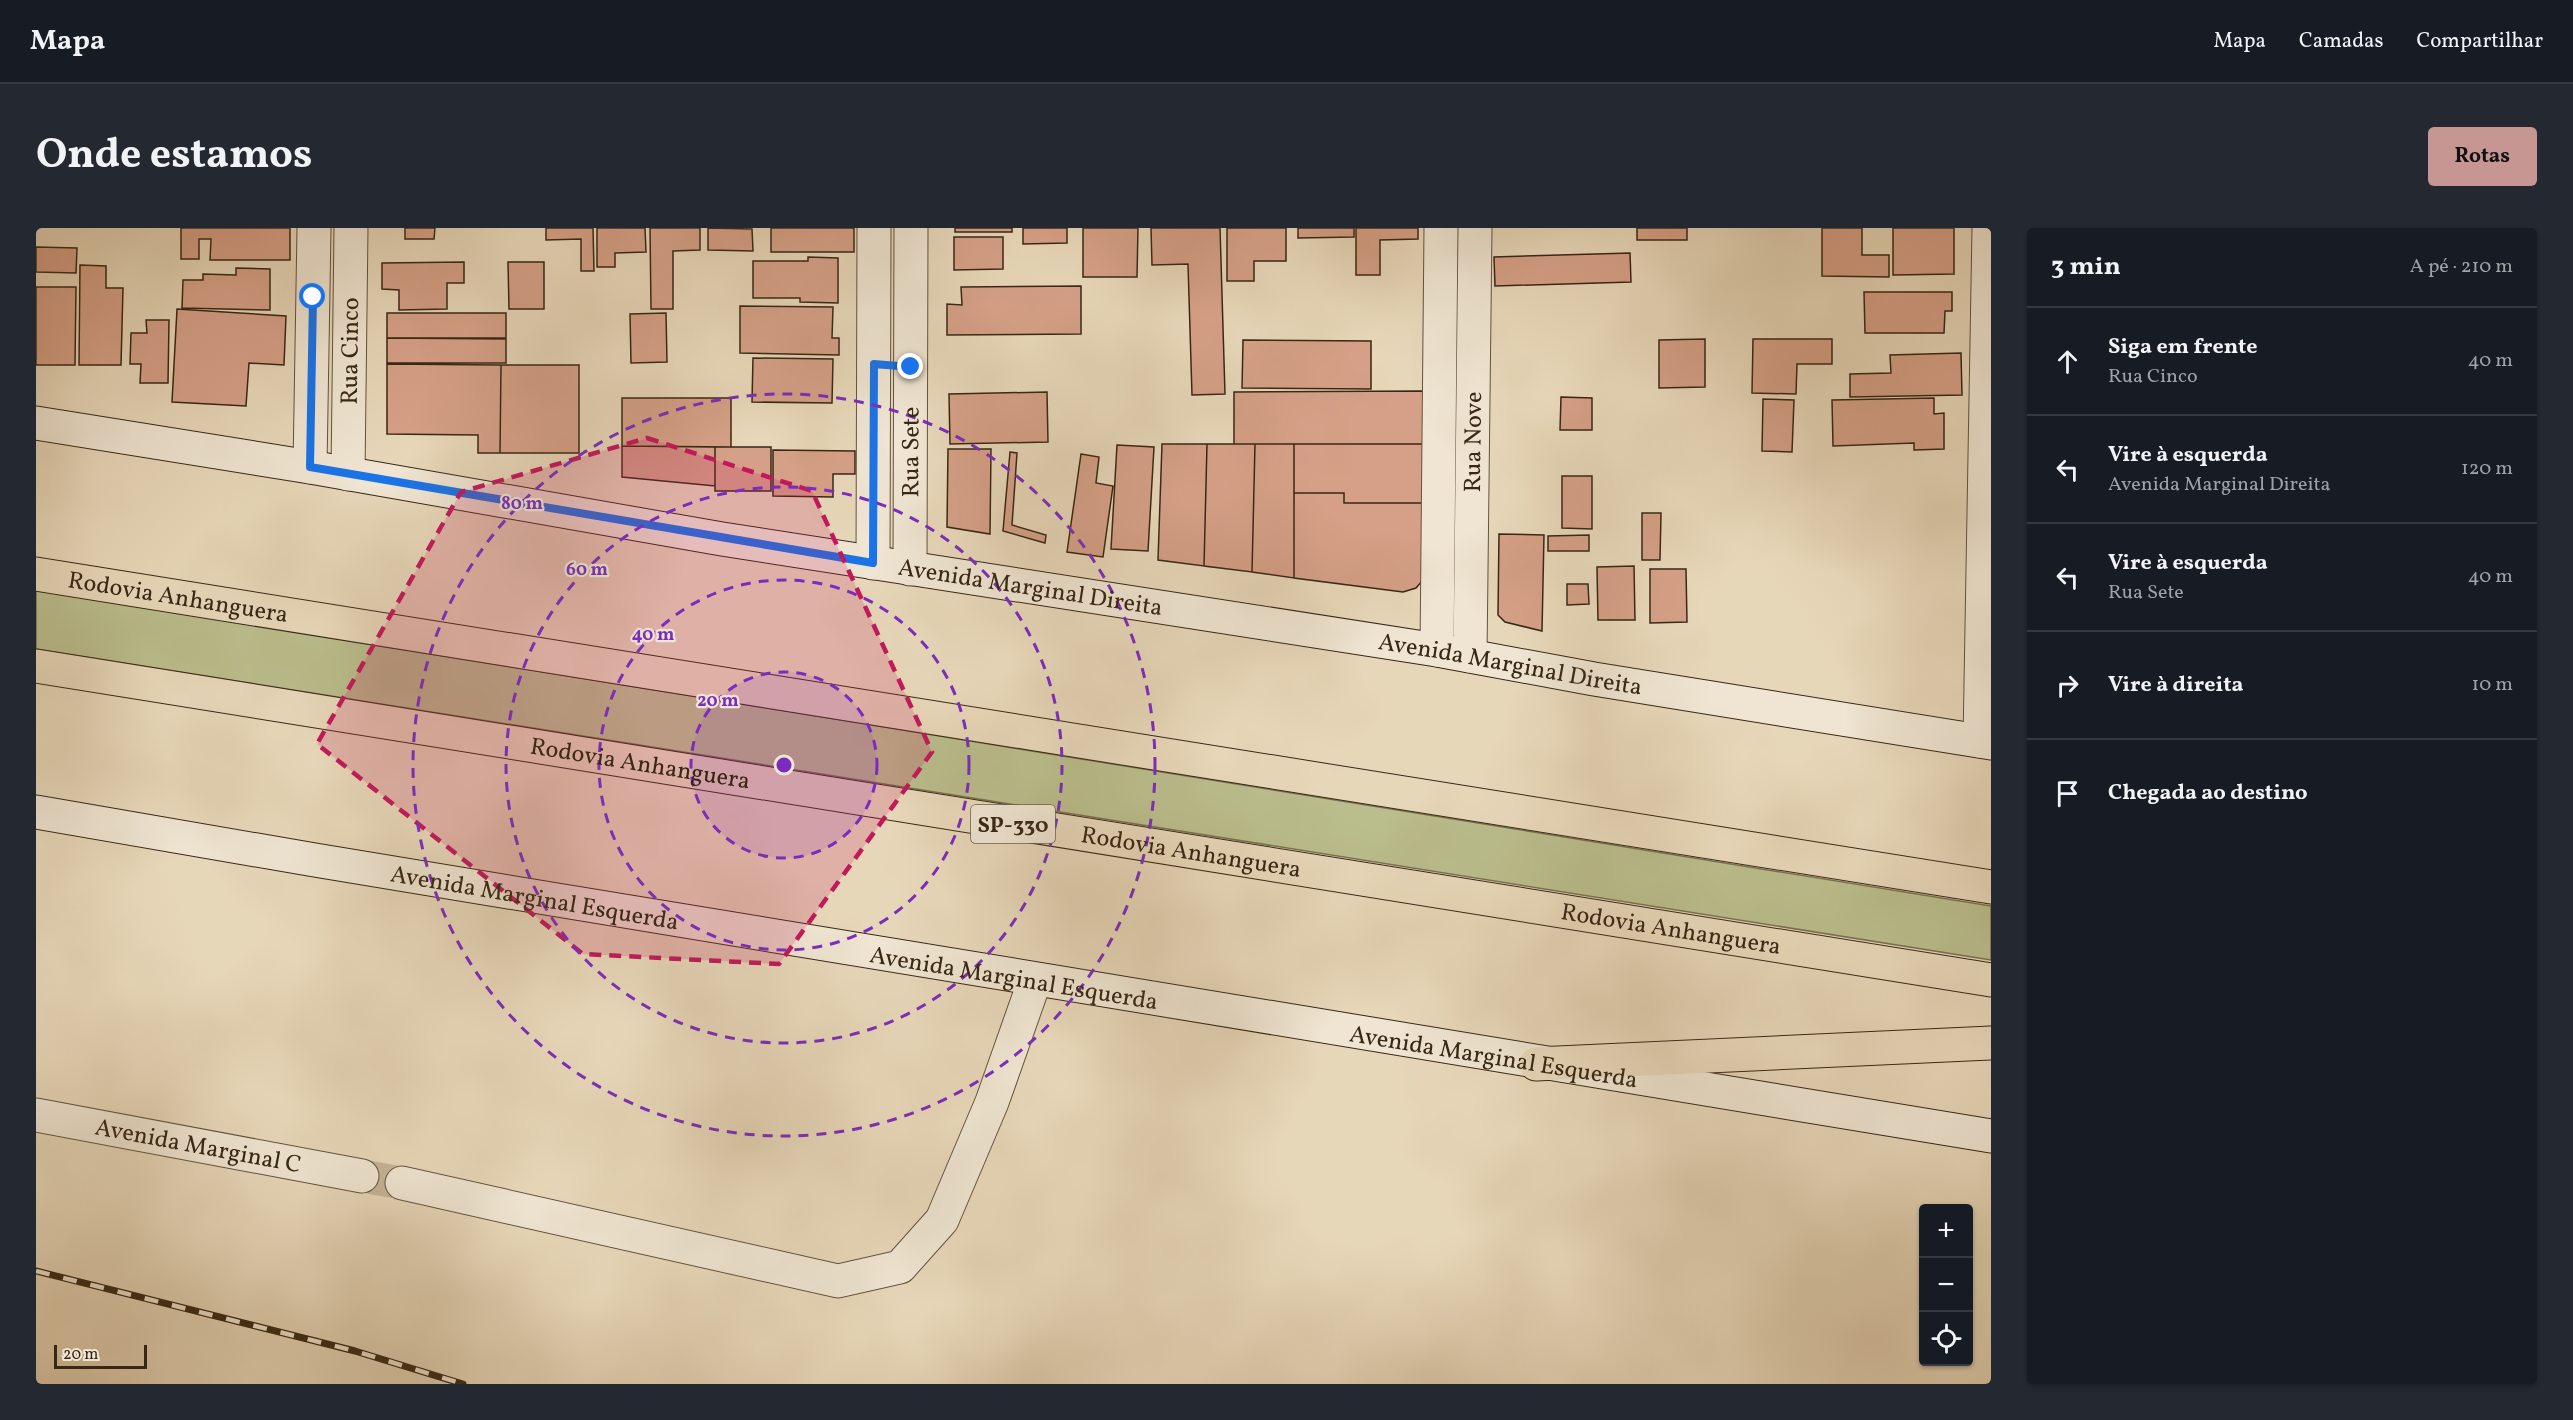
<!DOCTYPE html>
<html lang="pt">
<head>
<meta charset="utf-8">
<style>
	:root { --surface:#171b24; --page:#242831; --text:#f1f3f6; --muted:#9ea1a6; --line:#363941; --accent:#c59692 }
	body { margin:0; font-family:Vollkorn,serif; background:var(--page); color:var(--text) }
	.controls { position:absolute; right:18px; bottom:18px; display:grid; overflow:hidden; border-radius:6px; box-shadow:0 2px 4px #0004 }
	.controls button { width:54px; height:54px; display:grid; place-items:center; padding:0; border:0; border-bottom:2px solid var(--line); background:var(--surface); color:var(--text); font:30px sans-serif }
	.scale { position:absolute; left:18px; bottom:15px; width:93px; box-sizing:border-box; padding-left:6px; border:3px solid #372715; border-top:0; font-size:16px; line-height:21px; white-space:nowrap; color:#372715; -webkit-text-stroke:4px #efe5d2; paint-order:stroke }
	.stop { position:absolute; width:18px; height:18px; margin:-14px; border:4px solid #1a73e8; border-radius:50%; background:#fff }
	.stop.end { background:#1a73e8; border-color:#fff; box-shadow:0 2px 6px #0008 }
	.list { margin:0; padding:0; list-style:none }
	h2 { display:flex; justify-content:space-between; align-items:center; height:78px; margin:0; padding:0 24px; font-size:26px }
	h2 small { font-size:20px; font-weight:400; color:var(--muted) }
	.list li { display:grid; grid-template-columns:39px 1fr auto; gap:18px; align-items:center; box-sizing:border-box; height:108px; padding:0 24px; border-top:2px solid var(--line) }
	.list b { display:block; font-size:22px; white-space:nowrap }
	.list p { margin:0; font-size:20px; white-space:nowrap; color:var(--muted) }
	.list em { font-size:20px; font-style:normal; color:var(--muted) }
	.icon { flex:none; width:33px; height:33px; fill:none; stroke:currentColor; stroke-width:2; stroke-linecap:round; stroke-linejoin:round }
	.map { position:relative; flex:none; width:1955px; height:1156px; overflow:hidden; border-radius:6px }
	header { display:flex; align-items:center; gap:36px; box-sizing:border-box; height:84px; padding:0 30px; background:var(--surface); border-bottom:2px solid var(--line) }
	header strong { font-size:28px }
	nav { display:flex; gap:33px; margin-inline-start:auto; font-size:21px }
	.intro { display:flex; align-items:center; justify-content:space-between; box-sizing:border-box; height:144px; padding:0 36px }
	h1 { margin:0; font-size:42px }
	.button { padding:15px 27px; border-radius:6px; background:var(--accent); color:#111; font-size:21px; font-weight:700 }
	main { display:flex; gap:36px; padding:0 36px }
	aside { flex:1; background:var(--surface); border-radius:6px; box-shadow:0 2px 4px #0004 }
	.map>svg:first-child { display:block }
	.green { fill:#babd8c; stroke:#787250; stroke-width:1.5 }
	.building { fill:#d5a087; stroke:#372715; stroke-width:1.5 }
	.lines { fill:none; stroke-linecap:round; stroke-linejoin:round }
	.minor-tunnel { stroke:#c4b498; stroke-width:33; stroke-dasharray:33 16; stroke-linecap:butt }
	.minor-casing { stroke:#63533e; stroke-width:35 }
	.secondary-casing { stroke:#372715; stroke-width:35 }
	.motorway-casing { stroke:#372715; stroke-width:35 }
	.minor { stroke:#efe5d2; stroke-width:33 }
	.secondary { stroke:#efe5d2; stroke-width:33 }
	.motorway { stroke:#e7d7b9; stroke-width:33 }
	.rail-casing { stroke:#372715; stroke-width:7 }
	.rail { stroke:#efe5d2; stroke-width:4.5; stroke-dasharray:14; stroke-linecap:butt }
	.route { stroke:#1a73e8; stroke-width:8 }
	.marked { fill:#c2185b; fill-opacity:0.2; stroke:#c2185b; stroke-width:4.5; stroke-dasharray:12 8; stroke-linejoin:round }
	.ring { fill:none; stroke:#7b2cbf; stroke-width:3; stroke-dasharray:10 8 }
	.labels { text-anchor:middle; stroke-width:4.5; stroke-linejoin:round; paint-order:stroke }
	.shield { fill:#efe5d2; stroke:#6e604e; stroke-width:1.5 }
	.shield-label { font-size:22px; font-weight:bold; fill:#372715 }
	.street-label { font-size:24px; fill:#372715; stroke:#efe5d2 }
	.centre { fill:#7b2cbf; stroke:#efe5d2; stroke-width:3 }
	.ring-label { font-size:18px; text-anchor:middle; font-weight:bold; fill:#7b2cbf; stroke:#efe5d2; stroke-width:4.5; stroke-linejoin:round; paint-order:stroke }
</style>
</head>
<body>
<header>
<strong>Mapa</strong>
<nav><a>Mapa</a><a>Camadas</a><a>Compartilhar</a></nav>
</header>
<div class="intro"><h1>Onde estamos</h1><a class="button">Rotas</a></div>
<main>
<div class="map">
<svg width="1955" height="1156" viewBox="0 0 1955 1156">
	<rect width="100%" height="100%" fill="#e7d7b9"/>
	<filter id="stains"><feTurbulence type="fractalNoise" baseFrequency=".00333" numOctaves="4"/><feColorMatrix values="0 0 0 0 .2 0 0 0 0 .09 0 0 0 0 .02 0 0 0 .5 -.17"/></filter>
	<radialGradient id="worn" r=".72"><stop offset=".6" stop-color="#630" stop-opacity="0"/><stop offset="1" stop-color="#630" stop-opacity=".3"/></radialGradient>
	<path class="green" d="M0,362L1955,678V732L0,421Z"/>
	<path class="building" d="M145,0H254V32H174L175,11H163V31H145Z
		M369,0H399L398,11H369Z
		M510,0H557L558,43H545V11L510,12Z
		M561,0H609L610,24L579,25V39H561Z
		M614,0H664V22L637,23V81H615Z
		M672,0L716,1L717,23L672,22Z
		M735,0H818V24H735Z
		M919,0H976V4H919Z
		M987,0H1031V15L987,16Z
		M1047,0H1102L1101,49H1047Z
		M1115,0H1184L1189,166L1156,167L1152,36L1116,37Z
		M1191,0H1250V33H1218V53H1191Z
		M1262,0H1318V9L1262,10Z
		M1320,0H1382V11L1344,12V47H1320Z
		M1601,0H1651V12H1601Z
		M1786,0H1826V27H1853V49L1786,48Z
		M1857,0H1918V46L1857,47Z
		M918,9H967V41L918,42Z
		M0,19L41,20L40,45L0,44Z
		M1594,25L1595,54L1459,58L1458,29Z
		M772,29L802,30V75L764,74V70H717V33H772Z
		M428,34V55H411V81L363,82V62L346,61V35Z
		M472,34H508V81H473Z
		M44,37L70,38V60H87L85,137H43Z
		M200,40L234,41V82L146,80L147,52H167V46L200,47Z
		M1045,58V106L911,107V76L926,77L925,59Z
		M0,59H40L39,137H0Z
		M1828,64H1916V83H1909L1908,105H1829Z
		M704,78L797,79L796,110H803V127L704,125Z
		M141,81L250,88L248,137L213,135L210,178L136,174Z
		M351,85H470V110H351Z
		M630,85L631,134L595,135L594,86Z
		M110,92H133L132,155H104L105,136H94L95,105H111Z
		M351,110L470,111V135H351Z
		M1669,111V159L1623,160V112Z
		M1717,111H1796V136H1761L1760,166L1716,165Z
		M1207,112L1335,113V161L1206,160Z
		M1925,125L1926,167L1814,169V146L1855,145L1854,127Z
		M717,130L797,131L796,175L716,174Z
		M351,136L465,137L464,225H442V207L351,206Z
		M465,137H543V225H464Z
		M1388,163V216H1198V164Z
		M1011,164L1012,214L914,216L913,166Z
		M1525,169L1556,170V202H1524Z
		M586,170H695V219L586,218Z
		M1898,170V186L1908,185V221L1878,222V215L1797,218L1796,172Z
		M1727,171L1758,172L1756,224L1726,223Z
		M1126,216H1171L1168,338L1122,332Z
		M1171,216H1219L1216,344L1168,338Z
		M1219,216H1258V350L1216,344Z
		M1258,216H1388L1387,275H1308V265H1258Z
		M1081,217L1118,219L1112,323L1075,321Z
		M586,218L679,219V258L586,249Z
		M679,219H735V263H679Z
		M912,221H955L954,306L911,299Z
		M737,222L819,223V246H797V269L737,268Z
		M974,224L981,225L976,297L1010,307L1009,315L967,303Z
		M1045,226L1063,229L1060,255L1077,258L1067,329L1031,324Z
		M1526,248H1556V301L1526,300Z
		M1258,265H1308V275H1387L1386,353L1380,360L1367,364L1258,350Z
		M1606,285H1625L1624,332H1606Z
		M1463,306L1508,307L1506,403L1469,394L1462,387Z
		M1553,307V323H1512V308Z
		M1598,338L1599,392H1562L1561,339Z
		M1614,341H1650L1651,394L1614,395Z
		M1531,356H1552L1553,376L1531,377Z"/>
	<g class="lines">
		<path class="minor-tunnel" d="M326,948L366,955"/>
		<g class="minor-casing">
			<g id="minor">
				<path d="M274,239L278,0"/>
				<path id="s1" d="M312,246L315,0"/>
				<path d="M837,335L838,0"/>
				<path id="s2" d="M874,341L875,0"/>
				<path d="M1401,422L1405,0"/>
				<path id="s3" d="M1434,428L1439,0"/>
				<path d="M1944,513L1953,0"/>
				<path id="s4" d="M0,887L326,948"/>
				<path d="M366,955L802,1053L864,1039L906,992L956,874L999,752"/>
			</g>
		</g>
		<g class="secondary-casing">
			<g id="secondary">
				<path id="s5" d="M0,195L274,239L686,311L1401,422L1558,451L1955,515"/>
				<path id="s6" d="M0,584C651,697 1303,805 1955,908"/>
			</g>
		</g>
		<g class="motorway-casing">
			<g id="motorway">
				<path id="s7" d="M0,346L1955,659"/>
				<path id="s8" d="M0,438L1955,752"/>
				<path d="M1500,836L1955,815"/>
			</g>
		</g>
		<use href="#minor" class="minor"/>
		<use href="#secondary" class="secondary"/>
		<use href="#motorway" class="motorway"/>
		<g class="rail-casing">
			<path id="rail" d="M0,1043L319,1123L427,1156"/>
		</g>
		<use href="#rail" class="rail"/>
	</g>
	<g class="lines">
		<path class="route" d="M277,69L274,239L837,335L838,136L875,139"/>
	</g>
	<path class="marked" d="M611,210L776,263L896,524L743,736L547,726L281,516L425,264Z"/>
	<circle cx="748" cy="537" r="93" fill="#7b2cbf" fill-opacity=".12"/>
	<g class="ring">
		<circle cx="748" cy="537" r="93"/>
		<circle cx="748" cy="537" r="185"/>
		<circle cx="748" cy="537" r="278"/>
		<circle cx="748" cy="537" r="371"/>
	</g>
	<g class="labels">
		<rect class="shield" x="935" y="577" width="84" height="38" rx="4.5"/>
		<g class="shield-label">
			<text x="977" y="604">SP-330</text>
		</g>
		<g class="street-label">
			<text dy="8" stroke="none"><textPath href="#s1" startOffset="123">Rua Cinco</textPath></text>
			<text dy="8" stroke="none"><textPath href="#s3" startOffset="214">Rua Nove</textPath></text>
			<text dy="8" stroke="none"><textPath href="#s2" startOffset="117">Rua Sete</textPath></text>
			<text dy="8" stroke="none"><textPath href="#s5" startOffset="1008">Avenida Marginal Direita</textPath></text>
			<text dy="8" stroke="none"><textPath href="#s7" startOffset="144">Rodovia Anhanguera</textPath></text>
			<text dy="8" stroke="none"><textPath href="#s5" startOffset="1494">Avenida Marginal Direita</textPath></text>
			<text dy="8" stroke="none"><textPath href="#s8" startOffset="612">Rodovia Anhanguera</textPath></text>
			<text dy="8" stroke="none"><textPath href="#s8" startOffset="1170">Rodovia Anhanguera</textPath></text>
			<text dy="8" stroke="none"><textPath href="#s6" startOffset="506">Avenida Marginal Esquerda</textPath></text>
			<text dy="8" stroke="none"><textPath href="#s8" startOffset="1656">Rodovia Anhanguera</textPath></text>
			<text dy="8" stroke="none"><textPath href="#s6" startOffset="992">Avenida Marginal Esquerda</textPath></text>
			<text dy="8" stroke="none"><textPath href="#s6" startOffset="1478">Avenida Marginal Esquerda</textPath></text>
			<text dy="8" stroke="none"><textPath href="#s4" startOffset="165">Avenida Marginal C</textPath></text>
		</g>
	</g>
	<circle cx="748" cy="537" r="9" class="centre"/>
	<g class="ring-label">
		<text x="486" y="281">80 m</text>
		<text x="551" y="347">60 m</text>
		<text x="617" y="412">40 m</text>
		<text x="682" y="478">20 m</text>
	</g>
	<rect width="100%" height="100%" filter="url(#stains)"/>
	<rect width="100%" height="100%" fill="url(#worn)"/>
</svg>
<div class="controls">
<button>+</button>
<button>−</button>
<button><svg class="icon" aria-label="locate" viewBox="0 0 24 24"><circle cx="12" cy="12" r="6"/><path d="M12 2v4M12 18v4M2 12h4M18 12h4"/></svg></button>
</div>
<div class="scale">20 m</div>
<div class="stop" style="left:277px;top:69px"></div>
<div class="stop end" style="left:875px;top:139px"></div>
</div>
<aside>
<h2>3 min<small>A pé · 210 m</small></h2>
<ul class="list">
<li><svg class="icon" aria-label="ahead" viewBox="0 0 24 24"><path d="M12 20V5M6 11l6-6 6 6"/></svg><div><b>Siga em frente</b><p>Rua Cinco</p></div><em>40 m</em></li>
<li><svg class="icon" aria-label="left" viewBox="0 0 24 24"><path d="M17 20v-9H6M10 6l-5 5 5 5"/></svg><div><b>Vire à esquerda</b><p>Avenida Marginal Direita</p></div><em>120 m</em></li>
<li><svg class="icon" aria-label="left" viewBox="0 0 24 24"><path d="M17 20v-9H6M10 6l-5 5 5 5"/></svg><div><b>Vire à esquerda</b><p>Rua Sete</p></div><em>40 m</em></li>
<li><svg class="icon" aria-label="right" viewBox="0 0 24 24"><path d="M7 20v-9h11M14 6l5 5-5 5"/></svg><div><b>Vire à direita</b></div><em>10 m</em></li>
<li><svg class="icon" aria-label="arrive" viewBox="0 0 24 24"><path d="M6 21V4h12l-3 4 3 4H6"/></svg><div><b>Chegada ao destino</b></div></li>
</ul>
</aside>
</main>
</body>
</html>
